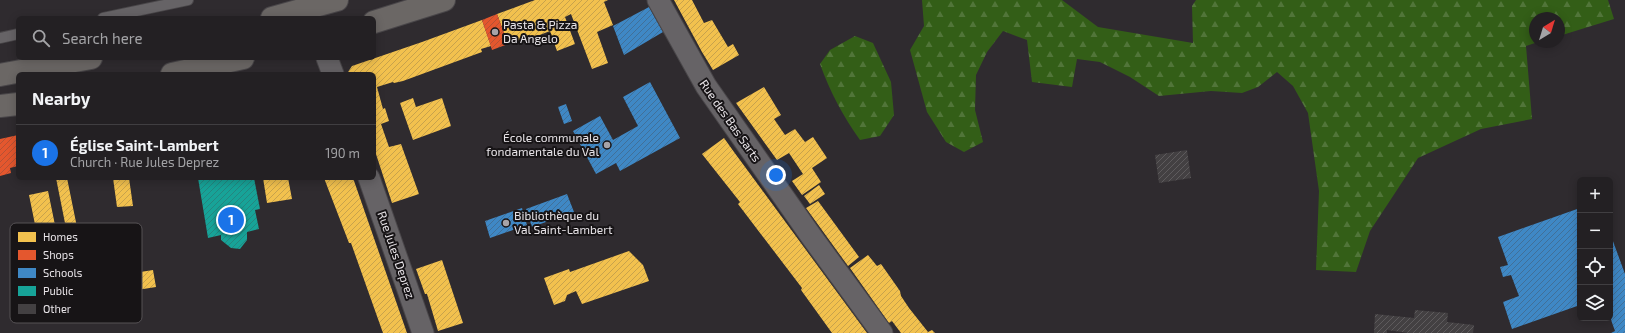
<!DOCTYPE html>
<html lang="en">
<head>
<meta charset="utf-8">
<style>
	:root { --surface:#232023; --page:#2f2d30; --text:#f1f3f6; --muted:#a3a3a6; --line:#403e41; --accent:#1a73e8 }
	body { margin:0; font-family:"Exo 2",sans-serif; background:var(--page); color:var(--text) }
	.controls { position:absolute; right:12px; bottom:12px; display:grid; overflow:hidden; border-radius:6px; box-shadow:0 2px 10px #0003 }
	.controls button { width:36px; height:36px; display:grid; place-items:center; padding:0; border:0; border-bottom:1px solid var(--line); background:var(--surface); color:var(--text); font:20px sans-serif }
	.compass { position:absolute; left:1529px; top:12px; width:36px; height:36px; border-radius:50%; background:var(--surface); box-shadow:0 2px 10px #0003; rotate:38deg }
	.you { position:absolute; left:776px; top:175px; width:14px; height:14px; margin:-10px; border:3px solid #fff; border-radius:50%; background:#1a73e8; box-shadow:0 0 0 6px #1a73e833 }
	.badge { display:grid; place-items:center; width:26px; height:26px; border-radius:50%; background:var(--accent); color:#fff; font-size:13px; font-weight:700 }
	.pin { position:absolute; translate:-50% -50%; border:2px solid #fff; box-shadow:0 1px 4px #0006 }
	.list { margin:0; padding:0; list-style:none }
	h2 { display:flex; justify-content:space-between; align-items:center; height:52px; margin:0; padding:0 16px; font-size:17px }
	h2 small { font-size:13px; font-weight:400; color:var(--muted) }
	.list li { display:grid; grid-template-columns:26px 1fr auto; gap:12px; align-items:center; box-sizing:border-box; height:56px; padding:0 16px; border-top:1px solid var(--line) }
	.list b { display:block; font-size:15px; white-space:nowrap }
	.list p { margin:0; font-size:13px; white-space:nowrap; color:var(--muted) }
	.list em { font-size:13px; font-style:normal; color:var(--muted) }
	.icon { flex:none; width:22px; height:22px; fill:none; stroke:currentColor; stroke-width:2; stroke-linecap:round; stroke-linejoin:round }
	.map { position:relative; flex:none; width:1625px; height:333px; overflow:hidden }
	.search { position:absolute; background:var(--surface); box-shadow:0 2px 10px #0003; left:16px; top:16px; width:360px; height:44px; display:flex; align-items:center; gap:10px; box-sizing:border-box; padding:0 14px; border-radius:6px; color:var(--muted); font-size:15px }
	.panel { position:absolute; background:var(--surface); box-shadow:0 2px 10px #0003; left:16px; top:72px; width:360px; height:108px; border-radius:6px }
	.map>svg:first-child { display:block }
	.forest { fill:url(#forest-firs) }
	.homes { fill:url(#homes-hatch) }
	.shops { fill:url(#shops-hatch) }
	.schools { fill:url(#schools-hatch) }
	.public { fill:url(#public-hatch) }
	.building { fill:url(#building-hatch) }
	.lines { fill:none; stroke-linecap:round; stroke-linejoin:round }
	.lane-casing { stroke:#494649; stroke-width:12 }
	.street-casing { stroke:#494649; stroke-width:23 }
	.primary-casing { stroke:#494649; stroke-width:24 }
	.lane { stroke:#666366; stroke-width:10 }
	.street { stroke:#666366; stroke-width:21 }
	.primary { stroke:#6b6765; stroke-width:22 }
	.poi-dot { fill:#a7a3a7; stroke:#171416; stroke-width:1.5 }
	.labels { text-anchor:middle; stroke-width:4; stroke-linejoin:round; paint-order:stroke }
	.poi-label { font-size:12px; fill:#e8e4e8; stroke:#171416; text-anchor:start }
	.street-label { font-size:12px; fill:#e8e4e8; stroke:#171416 }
	.key { fill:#171416; stroke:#565255; stroke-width:1 }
	.key-label { font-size:11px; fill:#e8e4e8 }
</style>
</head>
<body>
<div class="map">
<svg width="1625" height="333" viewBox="0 0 1625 333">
	<defs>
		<pattern id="forest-firs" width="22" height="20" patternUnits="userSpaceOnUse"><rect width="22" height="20" fill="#335e17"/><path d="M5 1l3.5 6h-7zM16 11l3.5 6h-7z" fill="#517539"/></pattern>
		<pattern id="homes-hatch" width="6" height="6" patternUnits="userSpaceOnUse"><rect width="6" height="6" fill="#f2c14e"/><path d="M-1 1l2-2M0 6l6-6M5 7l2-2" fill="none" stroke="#c7a24c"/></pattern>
		<pattern id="shops-hatch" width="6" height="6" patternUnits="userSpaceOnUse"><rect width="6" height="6" fill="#e4572e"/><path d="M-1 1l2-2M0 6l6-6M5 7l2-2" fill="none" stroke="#b55135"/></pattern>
		<pattern id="schools-hatch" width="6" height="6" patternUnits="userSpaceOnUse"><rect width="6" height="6" fill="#3f88c5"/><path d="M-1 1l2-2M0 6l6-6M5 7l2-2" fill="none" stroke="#417099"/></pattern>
		<pattern id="public-hatch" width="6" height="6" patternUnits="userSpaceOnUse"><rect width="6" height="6" fill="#17a398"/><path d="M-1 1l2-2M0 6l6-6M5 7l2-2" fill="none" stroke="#25867f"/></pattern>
		<pattern id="building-hatch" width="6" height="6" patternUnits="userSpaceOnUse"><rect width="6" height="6" fill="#434042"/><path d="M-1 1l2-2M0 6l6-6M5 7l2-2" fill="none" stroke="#5e5b5d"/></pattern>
	</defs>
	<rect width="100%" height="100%" fill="#2f2b2f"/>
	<path class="forest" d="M922,0H1062L1098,27L1193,43L1192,6L1196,0H1608L1614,19L1559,36V18H1535V42H1538L1526,46L1532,119L1481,129L1418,158L1370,231L1356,272L1316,270L1319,191L1308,113L1293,86L1277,72L1258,87L1242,93L1211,91L1159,96L1130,77L1100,62L1077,59L1072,87L1032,82L1027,40L1003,31L987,52L976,75L975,110L983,142L964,152L946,142L927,112L910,50L924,26Z
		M855,36L873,43L891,82L894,115L880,136L860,140C843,116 830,92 820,64L830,50Z"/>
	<path class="homes" d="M535,0H608L604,2L613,25L597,32L608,63L592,69L571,14L565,17L575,44L557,51L550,31L532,38L531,36L508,44L497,14Z
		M674,0H692L704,23L712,20L728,47L733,44L739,55L713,70L702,52Z
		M482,20L491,46L481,49L482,52L403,81L394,83L393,82L377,87L383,109L385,108L389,121L381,124L389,147L401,144L419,194L392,203L374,148V74H349L348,72L352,66L422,42Z
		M764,87L781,115L774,119L785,135L795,129L805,142L813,137L827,158L812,168L821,182L802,195L792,181L803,174L789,153L777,160L736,103Z
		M413,98L416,107L442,98L451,126L413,140L400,103Z
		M724,138L734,152L867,333H832L801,290L802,288L738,204L740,202L702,154Z
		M56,178H67L79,237L39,244L29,195L48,191L55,225L65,223Z
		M113,178H129L133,206L117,207Z
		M263,178H288L292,199L267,203Z
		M324,178H353L407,333H383L351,243H349Z
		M819,185L825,194L810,204L804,196Z
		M818,201L859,257L848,266L806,208Z
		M629,251L643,265L649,281L582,304L576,291L567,295L565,301L554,305L544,278L569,269L570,272Z
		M868,255L877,266L881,264L900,291L901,296L909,308L928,332L932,330L935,333H901L892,321L889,323L850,268Z
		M442,260L463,323L438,331L427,294H425L416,269Z
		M153,270L156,287L93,297L90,280Z"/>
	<path class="shops" d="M497,14L508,44L492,50L482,20Z
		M18,135V166L10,168L11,173L0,176V139Z"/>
	<path class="schools" d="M649,7L663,32L624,55L613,26Z
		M650,82L680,138L620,171L616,163L596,174L573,131L600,116L613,140L638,126L623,97Z
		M566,104L572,121L564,124L558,107Z
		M567,194L574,212L532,227L526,209Z
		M522,208L527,225L490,238L485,221Z
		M1580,208V305L1512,329L1503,302L1519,296L1511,275L1503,277L1500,267L1508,265L1498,237Z
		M1610,233L1625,274V333H1611L1615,331L1610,317Z"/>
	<path class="public" d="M198,178H254L260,209L255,210L259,229L247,232V240L240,249L231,248L221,240V235L208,238Z"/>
	<path class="building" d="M1187,150L1191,178L1159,183L1155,155Z
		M1415,310L1448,313L1447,322L1474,325L1473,333H1409L1387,330V333H1374L1375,314L1414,318Z"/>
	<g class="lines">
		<g class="lane-casing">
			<path id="lane" d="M103,18L188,0
				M0,38L18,34"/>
		</g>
		<g class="street-casing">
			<path id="street" d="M658,0L706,86L811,236L882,333
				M327,58L333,74
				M369,178L423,333"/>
		</g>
		<g class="primary-casing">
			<path id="primary" d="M272,18L337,0
				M374,22L444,0
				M172,74L243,58
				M0,75L91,58
				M0,106L18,104"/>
		</g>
		<use href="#lane" class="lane"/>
		<use href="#street" class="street"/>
		<use href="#primary" class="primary"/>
	</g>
	<g class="poi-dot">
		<circle cx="495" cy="32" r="4"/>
		<circle cx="607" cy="145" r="4"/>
		<circle cx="506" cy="223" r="4"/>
	</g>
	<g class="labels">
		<g class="poi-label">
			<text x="503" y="29">Pasta &amp; Pizza<tspan x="503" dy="14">Da Angelo</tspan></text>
			<text x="599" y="142" text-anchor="end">École communale<tspan x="599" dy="14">fondamentale du Val</tspan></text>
			<text x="514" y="220">Bibliothèque du<tspan x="514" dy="14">Val Saint-Lambert</tspan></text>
		</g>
		<g class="street-label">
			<text transform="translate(730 121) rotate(55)" y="4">Rue des Bas Sarts</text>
			<text transform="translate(396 255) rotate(71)" y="4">Rue Jules Deprez</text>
		</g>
	</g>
	<rect x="10" y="223" width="132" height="100" rx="6" class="key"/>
	<rect x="18" y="232" width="18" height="10" fill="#f2c14e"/>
	<rect x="18" y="250" width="18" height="10" fill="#e4572e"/>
	<rect x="18" y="268" width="18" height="10" fill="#3f88c5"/>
	<rect x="18" y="286" width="18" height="10" fill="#17a398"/>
	<rect x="18" y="304" width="18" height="10" fill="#434042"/>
	<g class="key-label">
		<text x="43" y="241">Homes</text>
		<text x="43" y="259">Shops</text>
		<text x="43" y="277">Schools</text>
		<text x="43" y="295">Public</text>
		<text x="43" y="313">Other</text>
	</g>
</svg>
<div class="controls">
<button>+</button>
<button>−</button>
<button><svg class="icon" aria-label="locate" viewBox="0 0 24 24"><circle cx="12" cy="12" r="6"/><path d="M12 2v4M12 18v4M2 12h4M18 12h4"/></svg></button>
<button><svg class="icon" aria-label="layers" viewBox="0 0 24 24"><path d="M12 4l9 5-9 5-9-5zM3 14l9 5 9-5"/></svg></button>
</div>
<svg class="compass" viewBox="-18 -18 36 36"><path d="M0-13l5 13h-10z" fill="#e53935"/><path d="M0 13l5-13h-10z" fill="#a3a3a6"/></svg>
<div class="you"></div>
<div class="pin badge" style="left:231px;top:220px">1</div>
<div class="search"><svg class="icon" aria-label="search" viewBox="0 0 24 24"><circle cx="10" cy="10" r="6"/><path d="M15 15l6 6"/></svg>Search here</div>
<section class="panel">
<h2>Nearby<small></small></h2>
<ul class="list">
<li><span class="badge">1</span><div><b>Église Saint-Lambert</b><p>Church · Rue Jules Deprez</p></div><em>190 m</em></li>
</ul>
</section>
</div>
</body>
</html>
